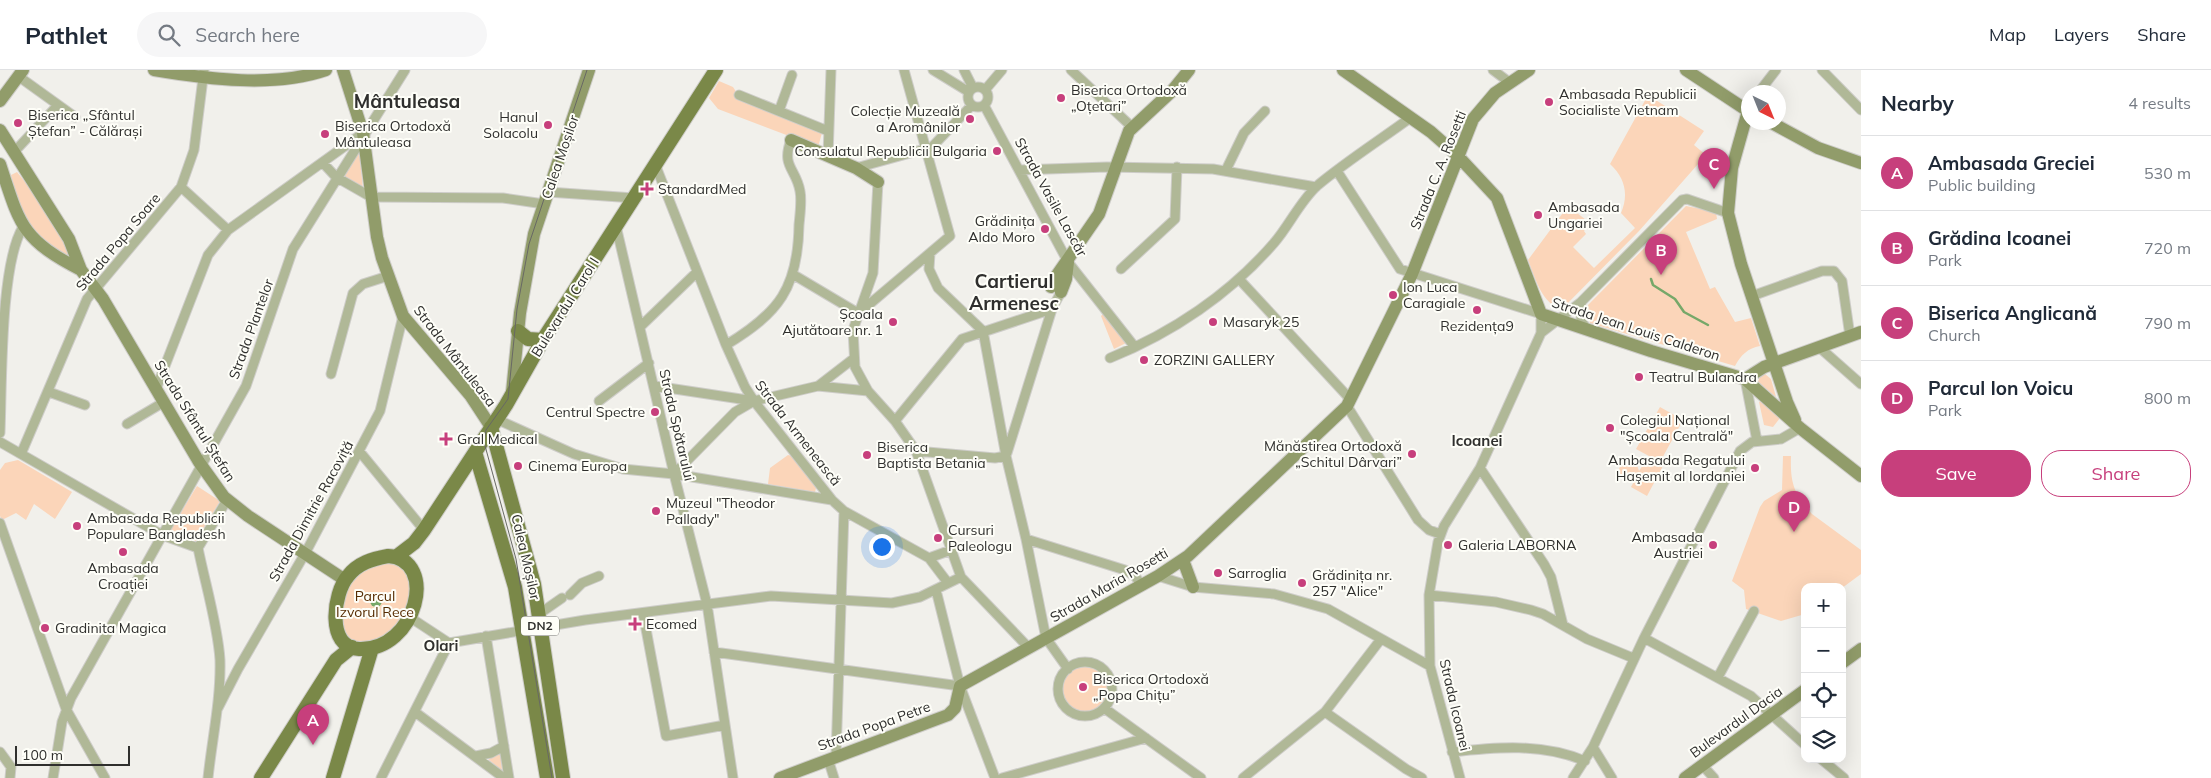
<!DOCTYPE html>
<html lang="en">
<head>
<meta charset="utf-8">
<style>
	:root { --surface:#fff; --page:#f6f6f7; --text:#1f2937; --muted:#747a83; --line:#e0e1e3; --accent:#c73f7c }
	body { margin:0; font-family:Mulish,sans-serif; background:var(--page); color:var(--text) }
	.controls { position:absolute; right:15px; bottom:15px; display:grid; overflow:hidden; border-radius:10px; box-shadow:0 5px 20px #0002 }
	.controls button { width:45px; height:45px; display:grid; place-items:center; padding:0; border:0; border-bottom:1px solid var(--line); background:var(--surface); color:var(--text); font:25px sans-serif }
	.compass { position:absolute; left:1741px; top:15px; width:45px; height:45px; border-radius:50%; background:var(--surface); box-shadow:0 5px 20px #0002; rotate:137deg }
	.scale { position:absolute; left:15px; bottom:12px; width:115px; box-sizing:border-box; padding-left:5px; border:2px solid #2f2f2d; border-top:0; font-size:14px; line-height:18px; white-space:nowrap; color:#2f2f2d; -webkit-text-stroke:4px #fefef8; paint-order:stroke }
	.you { position:absolute; left:881px; top:476px; width:18px; height:18px; margin:-12px; border:4px solid #fff; border-radius:50%; background:#1a73e8; box-shadow:0 0 0 8px #1a73e833 }
	.badge { display:grid; place-items:center; width:32px; height:32px; border-radius:50%; background:var(--accent); color:#fff; font-size:16px; font-weight:700 }
	.pin { position:absolute; translate:-50% -41px; filter:drop-shadow(0 1px 2px #0008) }
	.pin::after { content:''; position:absolute; top:26px; width:18px; height:15px; background:inherit; clip-path:polygon(0 0,100% 0,50% 100%) }
	.list { margin:0; padding:0; list-style:none }
	h2 { display:flex; justify-content:space-between; align-items:center; height:65px; margin:0; padding:0 20px; font-size:21px }
	h2 small { font-size:16px; font-weight:400; color:var(--muted) }
	.list li { display:grid; grid-template-columns:32px 1fr auto; gap:15px; align-items:center; box-sizing:border-box; height:75px; padding:0 20px; border-top:1px solid var(--line) }
	.list b { display:block; font-size:19px; white-space:nowrap }
	.list p { margin:0; font-size:16px; white-space:nowrap; color:var(--muted) }
	.list em { font-size:16px; font-style:normal; color:var(--muted) }
	.actions { display:flex; gap:10px; padding:15px 20px }
	.actions a { flex:1; padding:11px 0; border:1px solid var(--accent); border-radius:20px; text-align:center; font-size:18px; color:var(--accent) }
	.actions .main { background:var(--accent); color:#fff }
	.icon { flex:none; width:28px; height:28px; fill:none; stroke:currentColor; stroke-width:2; stroke-linecap:round; stroke-linejoin:round }
	.map { position:relative; flex:none; width:1861px; height:708px; overflow:hidden }
	header { display:flex; align-items:center; gap:30px; box-sizing:border-box; height:70px; padding:0 25px; background:var(--surface); border-bottom:1px solid var(--line) }
	header strong { font-size:24px }
	nav { display:flex; gap:28px; margin-inline-start:auto; font-size:18px }
	.search { width:350px; height:45px; background:var(--page); display:flex; align-items:center; gap:12px; box-sizing:border-box; padding:0 18px; border-radius:28px; color:var(--muted); font-size:19px }
	main { display:flex }
	aside { flex:1; background:var(--surface) }
	.map>svg:first-child { display:block }
	.green { fill:#fbd5b9 }
	.water { fill:#76a869 }
	.lines { fill:none; stroke-linecap:round; stroke-linejoin:round }
	.stream { stroke:#76a869; stroke-width:2.5 }
	.street-casing { stroke:#cecdc9; stroke-width:11 }
	.secondary-casing { stroke:#cecdc9; stroke-width:14 }
	.primary-casing { stroke:#cecdc9; stroke-width:16 }
	.street { stroke:#b0b897; stroke-width:9 }
	.secondary { stroke:#919c6a; stroke-width:12 }
	.primary { stroke:#7a8848; stroke-width:14 }
	.tram { stroke:#686865; stroke-width:1 }
	.poi-dot { fill:#c73f7c; stroke:#fefef8; stroke-width:2 }
	.labels { text-anchor:middle; stroke-width:4; stroke-linejoin:round; paint-order:stroke }
	.shield { fill:#fefef8; stroke:#6d6d6a; stroke-width:1 }
	.shield-label { font-size:12px; font-weight:bold; fill:#2f2f2d }
	.poi-label { font-size:14px; fill:#2f2f2d; stroke:#fefef8; text-anchor:start }
	.street-label { font-size:14px; fill:#2f2f2d; stroke:#fefef8 }
	.park-label { font-size:14px; fill:#562b01; stroke:#fefef8 }
	.neighbourhood-label { font-size:15px; font-weight:bold; fill:#2f2f2d; stroke:#fefef8 }
	.district-label { font-size:19px; font-weight:bold; fill:#2f2f2d; stroke:#fefef8 }
</style>
</head>
<body>
<header>
<strong>Pathlet</strong>
<div class="search"><svg class="icon" aria-label="search" viewBox="0 0 24 24"><circle cx="10" cy="10" r="6"/><path d="M15 15l6 6"/></svg>Search here</div>
<nav><a>Map</a><a>Layers</a><a>Share</a></nav>
</header>
<main>
<div class="map">
<svg width="1861" height="708" viewBox="0 0 1861 708">
	<rect width="100%" height="100%" fill="#f1f0eb"/>
	<path class="green" d="M719,11L733,17L742,31L822,63L818,77L718,39L709,28Z
		M1648,25L1704,61L1694,75L1706,85L1639,161L1562,239C1542,235 1535,207 1528,190L1568,136L1590,153L1584,161L1586,164L1573,177L1594,198L1635,158L1621,143C1629,124 1625,108 1610,94Z
		M359,77L363,120L341,106Z
		M17,102C39,129 60,157 71,190L33,162L21,144L11,105Z
		M1686,136L1716,142L1717,149L1686,162L1710,219L1715,217L1735,252L1751,248L1760,276C1748,278 1741,285 1735,296L1590,253L1588,235Z
		M1103,244L1104,245L1126,273L1114,279L1101,246Z
		M1765,304L1771,309L1776,327L1758,312L1760,306Z
		M1761,331L1780,348L1773,357L1764,355L1759,332Z
		M1660,337L1683,350L1660,392L1636,379Z
		M788,385L792,386L816,418L815,422L768,414L770,398Z
		M1783,386H1791C1790,413 1794,424 1812,444L1861,480V504L1842,518L1805,517V544L1781,551L1746,539L1744,520L1732,511L1760,437L1764,431L1782,420Z
		M1648,387L1663,396L1647,426L1631,417L1637,406L1625,409L1620,405L1619,399L1623,390L1630,389L1636,392L1639,401Z
		M18,390L72,422L55,449L34,434L26,450L16,443L2,450L0,446V400L5,393Z
		M197,416L220,431L194,474L171,459Z
		M386,491L404,496L410,508V534L390,565L361,576L345,567C331,528 349,503 386,491Z
		M1061 619a24 24 0 1 1 48 0a24 24 0 1 1-48 0Z
		M500,684L501,686L502,701L486,687Z"/>
	<path class="water" d="M370 531a6 6 0 1 1 12 0a6 6 0 1 1-12 0Z"/>
	<g class="lines">
		<path class="stream" d="M1651,209L1653,215L1675,229L1684,242L1708,255"/>
		<g class="street-casing">
			<path id="street" d="M933,0L969,22
				M964,0L973,18
				M1071,0L1132,57
				M1493,0L1509,12
				M1822,0L1861,40
				M18,6L75,47
				M968 27a10 10 0 1 1 20 0a10 10 0 1 1-20 0Z
				M985,20L1002,0
				M1759,22L1776,0
				M739,25L828,61
				M984,35L1068,192L1134,276
				M779,41L792,5
				M15,81L58,35
				M828,86L831,0
				M323,93L336,107L371,127L503,128L544,134
				M655,94L726,275L745,317L754,331L832,430L844,441L929,488L948,513
				M856,98L932,77L972,35
				M1019,100L1107,97L1213,99L1316,117
				M1226,100L1244,63L1265,41
				M1337,101L1400,199L1541,244V263L1480,398L1444,456L1438,472L1429,525L1430,596L1460,708
				M878,112L873,203L853,260L855,297L868,321L895,351L916,381L961,507L1029,578
				M181,117L228,160
				M548,122L634,128
				M616,156L674,404L707,534L733,708
				M930,183L929,199L938,218L983,261L1006,386L1026,469L1046,568L1068,599
				M1121,199L1175,149L1177,97
				M794,205L858,243
				M1239,209L1351,330
				M1752,226L1822,201H1834L1842,211L1850,266
				M1581,232V250L1587,260
				M859,243L950,166L904,0
				M641,256L697,202
				M1541,263L1581,232L1682,130L1687,129L1728,143
				M726,275C779,243 798,218 799,155C800,144 802,131 800,121C796,98 781,97 791,70
				M1819,277L1861,314
				M1110,288C1172,263 1230,224 1274,173C1289,156 1300,131 1318,115C1347,91 1380,70 1410,48
				M331,304L353,223L363,214L388,206
				M1745,309L1757,371
				M655,316L754,331
				M818,316L853,289
				M156,319L208,185L228,160L359,66
				M49,322L85,335
				M599,331L649,293
				M1347,336L1418,450L1429,460L1440,464
				M496,349L574,384L623,399L674,404L832,430
				M895,351L962,269L1052,239
				M127,354L164,332
				M0,363C2,314 0,194 23,157
				M0,372L162,465L198,478
				M916,381L995,388L1006,386
				M360,382L424,460
				M1007,383L1052,239L1061,222
				M21,384L87,229L181,117L194,80L204,0
				M1480,398L1544,494L1551,507L1563,555
				M674,404L735,342L754,331L818,316L868,321
				M0,453L66,639L105,708
				M1026,469L1125,500L1135,506L1142,516
				M198,478C205,513 218,556 220,590C221,630 212,669 208,708
				M198,478L227,430
				M929,488L951,480
				M1158,506L1193,517L1274,524L1328,539L1430,596
				M936,520L960,616L995,708
				M570,525L582,513L599,506
				M1429,525L1496,532L1531,540L1543,544L1587,569L1633,588
				M643,543L666,666L725,655
				M539,544L562,528
				M411,548L449,573L585,550L771,526L892,533L920,527L961,507
				M486,566L509,708
				M1644,568L1751,626L1805,675
				M714,582L960,616
				M1058 619a27 27 0 1 1 54 0a27 27 0 1 1-54 0Z
				M1718,607L1754,541
				M218,638L238,599L307,480L380,341L403,246
				M1104,638L1201,708
				M415,642L504,708
				M1325,642L1406,699L1422,708
				M1593,677L1612,708
				M0,682L11,697L10,708
				M1452,682C1497,677 1542,673 1585,691
				M476,686L491,683L504,676
				M836,686L844,441
				M828,689L834,708
				M1821,689L1844,708
				M1703,696L1714,708
				M53,708L62,652L71,628L246,316L293,179L405,0
				M381,708L449,573
				M1002,708L1146,668
				M1243,708L1325,642L1381,569
				M1573,708L1593,677L1644,568L1740,381L1752,372L1781,369L1800,358"/>
		</g>
		<g class="secondary-casing">
			<path id="secondary" d="M154,0C208,9 274,18 326,0
				M343,0L363,63L377,167L382,188L403,246L470,325L491,357
				M1343,0L1431,62L1457,85L1497,128L1541,244L1651,281L1745,309L1800,358L1861,406
				M1686,0L1748,41
				M0,31L23,0
				M1748,41L1732,98L1728,143L1741,194L1787,332L1795,350
				M1770,52L1818,78L1861,93
				M0,60L69,169L81,200L103,229L199,392L224,427L248,446L345,510
				M791,70L856,98L878,112
				M0,94C20,155 21,169 81,200
				M1051,217L1057,205L1099,144L1129,61L1172,21L1189,0
				M1061,222L1066,209L1068,192
				M1745,309L1764,297L1861,262
				M512,322L520,243L534,164L589,0
				M1183,490L1193,517
				M1842,593L1861,579
				M780,708L948,645L955,638L960,616L1158,506L1188,486L1347,336L1412,204L1473,49L1495,23L1529,0
				M1685,708L1805,620"/>
		</g>
		<g class="primary-casing">
			<path id="primary" d="M518,261L528,269L543,270
				M491,357L534,514L563,708
				M475,382L515,517L547,708
				M388,486C439,489 417,581 359,579C326,578 333,523 348,506C358,493 372,489 388,486Z
				M397,486L414,473L424,460L506,335L544,268L716,0
				M261,708L336,590L352,577
				M333,708L372,578"/>
		</g>
		<use href="#street" class="street"/>
		<use href="#secondary" class="secondary"/>
		<use href="#primary" class="primary"/>
		<path class="tram" d="M552,708L516,489L484,372L486,360L508,329L517,239L529,174L587,0"/>
	</g>
	<g class="poi-dot">
		<circle cx="1061" cy="28" r="5"/>
		<circle cx="1549" cy="32" r="5"/>
		<circle cx="970" cy="49" r="5"/>
		<circle cx="18" cy="53" r="5"/>
		<circle cx="548" cy="55" r="5"/>
		<circle cx="325" cy="64" r="5"/>
		<circle cx="997" cy="81" r="5"/>
		<path d="M644.5 111.5h5v5h5v5h-5v5h-5v-5h-5v-5h5z"/>
		<circle cx="1538" cy="145" r="5"/>
		<circle cx="1045" cy="159" r="5"/>
		<circle cx="1393" cy="225" r="5"/>
		<circle cx="1477" cy="240" r="5"/>
		<circle cx="893" cy="252" r="5"/>
		<circle cx="1213" cy="252" r="5"/>
		<circle cx="1144" cy="290" r="5"/>
		<circle cx="1639" cy="307" r="5"/>
		<circle cx="655" cy="342" r="5"/>
		<circle cx="1610" cy="358" r="5"/>
		<path d="M443.5 361.5h5v5h5v5h-5v5h-5v-5h-5v-5h5z"/>
		<circle cx="1412" cy="384" r="5"/>
		<circle cx="867" cy="385" r="5"/>
		<circle cx="518" cy="396" r="5"/>
		<circle cx="1755" cy="398" r="5"/>
		<circle cx="656" cy="441" r="5"/>
		<circle cx="77" cy="456" r="5"/>
		<circle cx="938" cy="468" r="5"/>
		<circle cx="1448" cy="475" r="5"/>
		<circle cx="1713" cy="475" r="5"/>
		<circle cx="123" cy="482" r="5"/>
		<circle cx="1218" cy="503" r="5"/>
		<circle cx="1302" cy="513" r="5"/>
		<path d="M632.5 546.5h5v5h5v5h-5v5h-5v-5h-5v-5h5z"/>
		<circle cx="45" cy="558" r="5"/>
		<circle cx="1083" cy="617" r="5"/>
	</g>
	<g class="labels">
		<rect class="shield" x="521" y="546.5" width="38" height="19" rx="4"/>
		<g class="shield-label">
			<text x="540" y="560">DN2</text>
		</g>
		<g class="poi-label">
			<text x="1071" y="25">Biserica Ortodoxă<tspan x="1071" dy="16">„Oțetari”</tspan></text>
			<text x="1559" y="29">Ambasada Republicii<tspan x="1559" dy="16">Socialiste Vietnam</tspan></text>
			<text x="960" y="46" text-anchor="end">Colecție Muzeală<tspan x="960" dy="16">a Aromânilor</tspan></text>
			<text x="28" y="50">Biserica „Sfântul<tspan x="28" dy="16">Ștefan” - Călărași</tspan></text>
			<text x="538" y="52" text-anchor="end">Hanul<tspan x="538" dy="16">Solacolu</tspan></text>
			<text x="335" y="61">Biserica Ortodoxă<tspan x="335" dy="16">Mântuleasa</tspan></text>
			<text x="987" y="86" text-anchor="end">Consulatul Republicii Bulgaria</text>
			<text x="658" y="124">StandardMed</text>
			<text x="1548" y="142">Ambasada<tspan x="1548" dy="16">Ungariei</tspan></text>
			<text x="1035" y="156" text-anchor="end">Grădinița<tspan x="1035" dy="16">Aldo Moro</tspan></text>
			<text x="1403" y="222">Ion Luca<tspan x="1403" dy="16">Caragiale</tspan></text>
			<text x="883" y="249" text-anchor="end">Școala<tspan x="883" dy="16">Ajutătoare nr. 1</tspan></text>
			<text x="1223" y="257">Masaryk 25</text>
			<text x="1477" y="261" text-anchor="middle">Rezidența9</text>
			<text x="1154" y="295">ZORZINI GALLERY</text>
			<text x="1649" y="312">Teatrul Bulandra</text>
			<text x="645" y="347" text-anchor="end">Centrul Spectre</text>
			<text x="1620" y="355">Colegiul Național<tspan x="1620" dy="16">"Școala Centrală"</tspan></text>
			<text x="457" y="374">Gral Medical</text>
			<text x="1402" y="381" text-anchor="end">Mănăstirea Ortodoxă<tspan x="1402" dy="16">„Schitul Dârvari”</tspan></text>
			<text x="877" y="382">Biserica<tspan x="877" dy="16">Baptista Betania</tspan></text>
			<text x="1745" y="395" text-anchor="end">Ambasada Regatului<tspan x="1745" dy="16">Haşemit al Iordaniei</tspan></text>
			<text x="528" y="401">Cinema Europa</text>
			<text x="666" y="438">Muzeul "Theodor<tspan x="666" dy="16">Pallady"</tspan></text>
			<text x="87" y="453">Ambasada Republicii<tspan x="87" dy="16">Populare Bangladesh</tspan></text>
			<text x="948" y="465">Cursuri<tspan x="948" dy="16">Paleologu</tspan></text>
			<text x="1703" y="472" text-anchor="end">Ambasada<tspan x="1703" dy="16">Austriei</tspan></text>
			<text x="1458" y="480">Galeria LABORNA</text>
			<text x="123" y="503" text-anchor="middle">Ambasada<tspan x="123" dy="16">Croației</tspan></text>
			<text x="1228" y="508">Sarroglia</text>
			<text x="1312" y="510">Grădinița nr.<tspan x="1312" dy="16">257 "Alice"</tspan></text>
			<text x="646" y="559">Ecomed</text>
			<text x="55" y="563">Gradinita Magica</text>
			<text x="1093" y="614">Biserica Ortodoxă<tspan x="1093" dy="16">„Popa Chițu”</tspan></text>
		</g>
		<g class="street-label">
			<text transform="translate(560 87) rotate(-71)" y="5">Calea Moșilor</text>
			<text transform="translate(1438 100) rotate(-68)" y="5">Strada C. A. Rosetti</text>
			<text transform="translate(1051 127) rotate(61)" y="5">Strada Vasile Lascăr</text>
			<text transform="translate(118 172) rotate(-50)" y="5">Strada Popa Soare</text>
			<text transform="translate(565 237) rotate(-58)" y="5">Bulevardul Carol I</text>
			<text transform="translate(251 259) rotate(-70)" y="5">Strada Plantelor</text>
			<text transform="translate(1636 259) rotate(18)" y="5">Strada Jean Louis Calderon</text>
			<text transform="translate(455 286) rotate(52)" y="5">Strada Mântuleasa</text>
			<text transform="translate(195 351) rotate(58)" y="5">Strada Sfântul Ștefan</text>
			<text transform="translate(677 355) rotate(77)" y="5">Strada Spătarului</text>
			<text transform="translate(798 363) rotate(52)" y="5">Strada Armenească</text>
			<text transform="translate(311 441) rotate(-61)" y="5">Strada Dimitrie Racoviță</text>
			<text transform="translate(526 487) rotate(77)" y="5">Calea Moșilor</text>
			<text transform="translate(1109 515) rotate(-30)" y="5">Strada Maria Rosetti</text>
			<text transform="translate(1455 635) rotate(77)" y="5">Strada Icoanei</text>
			<text transform="translate(1736 652) rotate(-36)" y="5">Bulevardul Dacia</text>
			<text transform="translate(874 656) rotate(-20)" y="5">Strada Popa Petre</text>
		</g>
		<g class="park-label">
			<text x="375" y="531">Parcul<tspan x="375" dy="16">Izvorul Rece</tspan></text>
		</g>
		<g class="neighbourhood-label">
			<text x="1477" y="376">Icoanei</text>
			<text x="441" y="581">Olari</text>
		</g>
		<g class="district-label">
			<text x="407" y="38">Mântuleasa</text>
			<text x="1014" y="218">Cartierul<tspan x="1014" dy="22">Armenesc</tspan></text>
		</g>
	</g>
</svg>
<div class="controls">
<button>+</button>
<button>−</button>
<button><svg class="icon" aria-label="locate" viewBox="0 0 24 24"><circle cx="12" cy="12" r="6"/><path d="M12 2v4M12 18v4M2 12h4M18 12h4"/></svg></button>
<button><svg class="icon" aria-label="layers" viewBox="0 0 24 24"><path d="M12 4l9 5-9 5-9-5zM3 14l9 5 9-5"/></svg></button>
</div>
<svg class="compass" viewBox="-18 -18 36 36"><path d="M0-13l5 13h-10z" fill="#e53935"/><path d="M0 13l5-13h-10z" fill="#747a83"/></svg>
<div class="scale">100 m</div>
<div class="you"></div>
<div class="pin badge" style="left:313px;top:675px">A</div>
<div class="pin badge" style="left:1661px;top:205px">B</div>
<div class="pin badge" style="left:1714px;top:119px">C</div>
<div class="pin badge" style="left:1794px;top:462px">D</div>
</div>
<aside>
<h2>Nearby<small>4 results</small></h2>
<ul class="list">
<li><span class="badge">A</span><div><b>Ambasada Greciei</b><p>Public building</p></div><em>530 m</em></li>
<li><span class="badge">B</span><div><b>Grădina Icoanei</b><p>Park</p></div><em>720 m</em></li>
<li><span class="badge">C</span><div><b>Biserica Anglicană</b><p>Church</p></div><em>790 m</em></li>
<li><span class="badge">D</span><div><b>Parcul Ion Voicu</b><p>Park</p></div><em>800 m</em></li>
</ul>
<div class="actions"><a class="main">Save</a><a>Share</a></div>
</aside>
</main>
</body>
</html>
